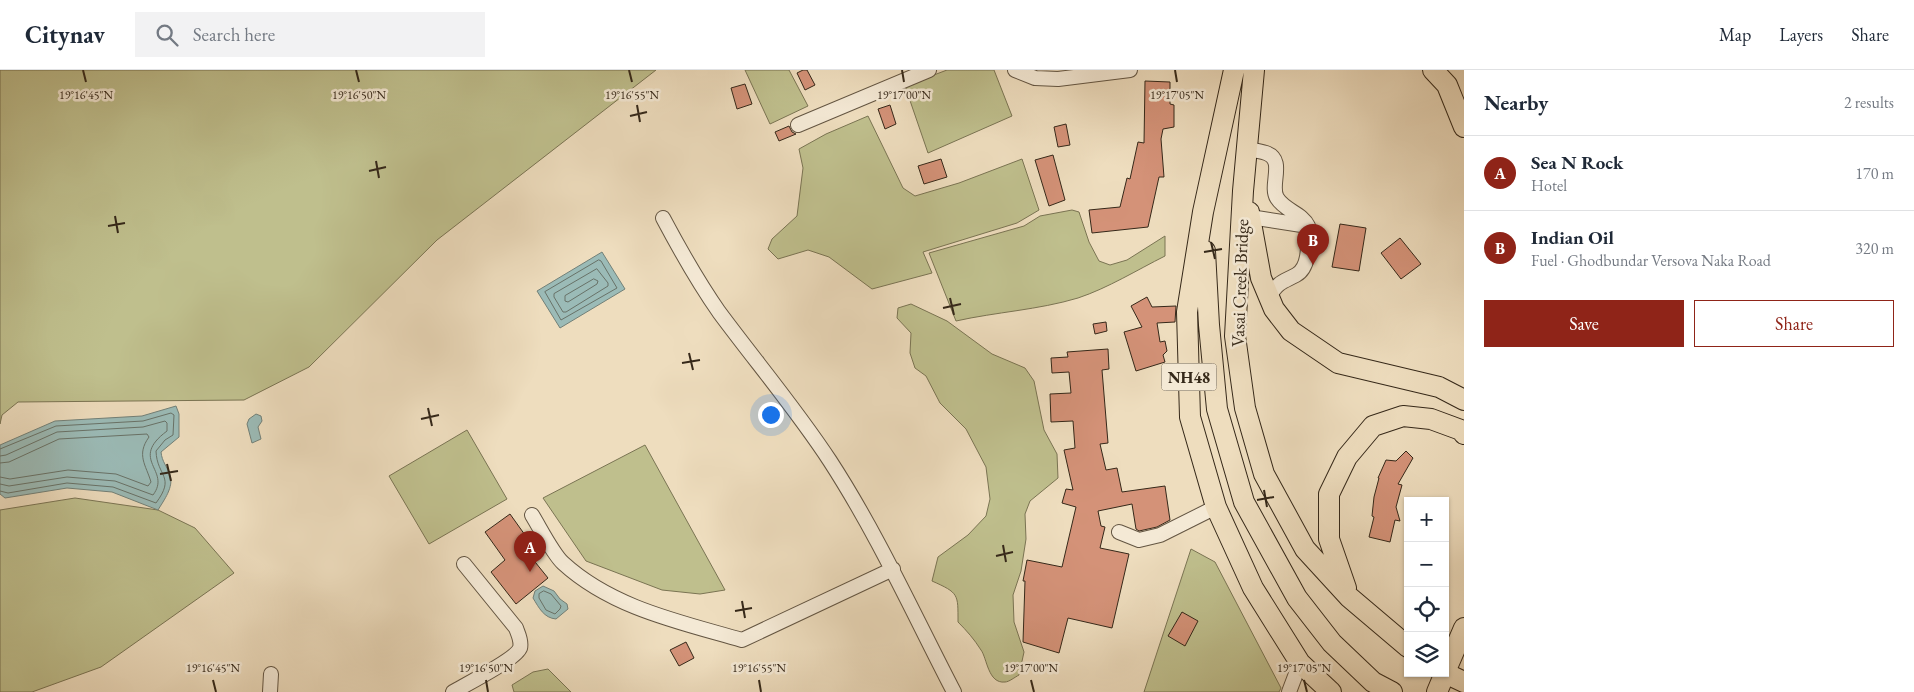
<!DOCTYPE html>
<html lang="en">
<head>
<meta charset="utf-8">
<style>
	:root { --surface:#fff; --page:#f2f2f3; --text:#1f2937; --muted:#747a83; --line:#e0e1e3; --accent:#8f2418 }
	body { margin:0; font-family:"EB Garamond",serif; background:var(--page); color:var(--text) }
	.controls { position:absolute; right:15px; bottom:15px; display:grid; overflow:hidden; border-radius:0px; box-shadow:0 1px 4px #0004 }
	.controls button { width:45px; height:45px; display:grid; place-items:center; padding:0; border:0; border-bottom:1px solid var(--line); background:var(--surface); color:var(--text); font:25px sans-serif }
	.you { position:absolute; left:770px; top:344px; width:18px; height:18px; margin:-12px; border:4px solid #fff; border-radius:50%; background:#1a73e8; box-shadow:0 0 0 8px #1a73e833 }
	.badge { display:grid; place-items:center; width:32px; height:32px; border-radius:50%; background:var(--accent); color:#fff; font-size:16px; font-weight:700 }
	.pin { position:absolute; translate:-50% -41px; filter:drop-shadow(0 1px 2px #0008) }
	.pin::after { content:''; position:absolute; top:26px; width:18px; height:15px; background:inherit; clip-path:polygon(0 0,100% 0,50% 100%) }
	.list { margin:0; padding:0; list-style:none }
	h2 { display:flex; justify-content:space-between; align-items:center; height:65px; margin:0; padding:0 20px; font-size:21px }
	h2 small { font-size:16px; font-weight:400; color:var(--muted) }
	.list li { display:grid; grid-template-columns:32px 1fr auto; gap:15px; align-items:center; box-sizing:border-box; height:75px; padding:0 20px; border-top:1px solid var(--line) }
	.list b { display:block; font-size:19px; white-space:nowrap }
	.list p { margin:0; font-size:16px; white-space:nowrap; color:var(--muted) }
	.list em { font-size:16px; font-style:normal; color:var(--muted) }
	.actions { display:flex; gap:10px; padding:15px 20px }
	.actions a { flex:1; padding:11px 0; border:1px solid var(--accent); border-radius:0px; text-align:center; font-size:18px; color:var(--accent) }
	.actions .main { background:var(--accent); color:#fff }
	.icon { flex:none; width:28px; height:28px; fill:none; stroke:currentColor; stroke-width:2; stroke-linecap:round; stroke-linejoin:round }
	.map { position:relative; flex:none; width:1464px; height:622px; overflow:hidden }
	header { display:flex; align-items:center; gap:30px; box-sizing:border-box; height:70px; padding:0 25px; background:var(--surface); border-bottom:1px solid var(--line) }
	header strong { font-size:24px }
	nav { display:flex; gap:28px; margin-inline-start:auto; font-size:18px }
	.search { width:350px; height:45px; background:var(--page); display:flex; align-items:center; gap:12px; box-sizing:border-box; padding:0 18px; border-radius:0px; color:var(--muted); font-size:19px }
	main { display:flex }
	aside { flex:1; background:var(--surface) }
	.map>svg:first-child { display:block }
	.green { fill:#bfbf8d; stroke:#7a7453 }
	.water { fill:#9bbbb7; stroke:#728078 }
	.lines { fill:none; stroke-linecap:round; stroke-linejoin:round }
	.shore { stroke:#687268; stroke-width:1 }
	.building { fill:#d49278; stroke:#352819 }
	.minor-casing { stroke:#635542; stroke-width:16 }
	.highway-casing { stroke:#352819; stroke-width:22 }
	.minor { stroke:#f4e9d5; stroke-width:14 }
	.highway { stroke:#eeddbe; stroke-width:20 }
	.ticks { fill:none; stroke:#352819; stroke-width:2 }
	.labels { text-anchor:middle; stroke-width:5; stroke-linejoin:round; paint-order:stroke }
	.shield { fill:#f4e9d5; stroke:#6e6251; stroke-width:1 }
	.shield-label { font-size:16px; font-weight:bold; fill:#352819 }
	.street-label { font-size:18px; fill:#352819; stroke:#f4e9d5 }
	.ticks-label { font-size:12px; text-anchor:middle; fill:#352819; stroke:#f4e9d5; stroke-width:5; stroke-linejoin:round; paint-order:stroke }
</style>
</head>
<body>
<header>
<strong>Citynav</strong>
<div class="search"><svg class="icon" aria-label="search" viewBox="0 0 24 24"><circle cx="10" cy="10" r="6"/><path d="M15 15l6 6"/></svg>Search here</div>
<nav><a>Map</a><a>Layers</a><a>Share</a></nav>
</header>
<main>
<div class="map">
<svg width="1464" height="622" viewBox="0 0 1464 622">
	<rect width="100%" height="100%" fill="#eeddbe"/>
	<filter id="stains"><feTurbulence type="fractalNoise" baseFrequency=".004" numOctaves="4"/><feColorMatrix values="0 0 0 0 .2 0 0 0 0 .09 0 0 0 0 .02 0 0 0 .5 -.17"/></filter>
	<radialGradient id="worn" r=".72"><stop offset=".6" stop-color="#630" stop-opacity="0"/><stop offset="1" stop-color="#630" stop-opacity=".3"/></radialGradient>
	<path class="green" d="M0,0H656L437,170L309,297L244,330L18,332L2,345L0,354Z
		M745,0H789L808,36L770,54Z
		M947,0H994L1012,46L928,83L905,16Z
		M868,46L903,118L915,126L959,113L1022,89L1039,140L1017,153L923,182L932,203L872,219L829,187L808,180L778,189L768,179L772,169L797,146L803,98L799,79L826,64Z
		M1072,140L1079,142L1089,172L1099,191L1110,195L1127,190L1165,166V186C1137,200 1108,218 1078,228C1038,240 996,242 956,251L929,183L1024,156L1040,146Z
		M911,234L947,251L992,284L1025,298L1034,311L1044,360L1057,384L1058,408L1030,431L1025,444L1026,469L1021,501L1013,525L1014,552L1024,582L1019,605C1015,607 1009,612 1005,612C988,614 987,588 981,580C974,569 967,561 958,552C958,524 959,523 932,511L938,487L968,465L986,446L990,429L986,397L966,359L940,333L926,306L915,298L910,283L911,263L897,248L898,238Z
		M467,360L507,429L429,474L389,406Z
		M645,375L725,520L700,524L662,520L586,491L543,428Z
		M75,428L158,440L195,458L234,503L101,597L32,622H0V440Z
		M1191,479L1215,492L1281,618L1279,622H1144Z
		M548,599L571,622H514L512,615L533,602Z"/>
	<path class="water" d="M602,182L625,219L560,258L537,221Z
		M176,336L179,344V367L161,382C162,392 167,396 170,405C174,417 164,430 158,440L112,422L67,418L5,428L0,424V375L55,351L142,346Z
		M256,344L261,346L262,351L258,357L261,369L252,373L247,354L249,349Z
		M543,516L554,521L560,529L567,534L568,539L556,549C544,548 539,538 533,528L535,521Z"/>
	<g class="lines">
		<path class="shore" d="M599,190L601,191L617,218L561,250L545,222Z
			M597,199L608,213V216L566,242H563L554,227V224Z
			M594,209L598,211L597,214L568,232L565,231V226Z
			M0,379L56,356L143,351L171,343L174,345L173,365L165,370L156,381C157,407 176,406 156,433L113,417L67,413L8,423L0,421
			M0,386L6,385L57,362L143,357L165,351L167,353V361C128,390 172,400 153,425L115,411L67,407L9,416L0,414
			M0,393L9,392L59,369L147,364L149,367C136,385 146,395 151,412L148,416L116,404L68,400L10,409L0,407
			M544,521L551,524L561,536L560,539L555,544L546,540L539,528V524Z"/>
	</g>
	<path class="building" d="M803,0H807L815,15L805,20L797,3Z
		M1145,11L1170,12V34L1174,35V57L1163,59L1161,69L1164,107H1159L1148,157L1092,163L1089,140L1120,137L1127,108L1130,109L1138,72L1144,73Z
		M745,14L752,34L737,39L731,18Z
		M890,35L896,54L885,59L878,39Z
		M1066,54L1070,75L1058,77L1054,57Z
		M789,56L792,62L796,64L779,71L775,62Z
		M1053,85L1065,130L1049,136L1035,90Z
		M941,89L947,107L924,114L918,96Z
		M1340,154L1366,158L1359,201L1332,197Z
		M1400,168L1421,194L1401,209L1381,183Z
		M1147,227L1152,237L1176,236L1175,252L1157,253L1160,272L1165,271L1167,281L1163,285L1165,292L1136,301L1124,262L1142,257L1131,236Z
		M1106,252L1107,261L1095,264L1093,254Z
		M1108,279L1109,299L1102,300L1108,373L1100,374L1106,400L1117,398L1122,422L1165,416L1170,450L1157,457L1139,461L1136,459L1132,434L1098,441L1101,456L1105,457L1100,478L1129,484L1112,558L1068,548L1059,583L1023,572L1025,511H1023L1027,490L1062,497L1076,437L1062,433L1066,419L1073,420L1064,380L1075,378L1073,351L1051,352L1050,324L1071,323L1069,302L1052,303L1051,288L1068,287L1067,282Z
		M1406,381L1413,388L1398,414L1402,415L1396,437L1400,451L1395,450L1390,472L1369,467L1374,447L1372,446L1374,427L1379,408H1378L1386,390L1396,391Z
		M510,444L530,472L523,477L548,508L516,534L491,502L505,490L485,462Z
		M1182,542L1198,551L1185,576L1168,566Z
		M686,572L694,588L679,596L670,580Z"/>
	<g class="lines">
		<g class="minor-casing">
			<path id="minor" d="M1015,0L1035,8L1058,9L1130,0
				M798,55L929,0
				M1247,79C1253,80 1260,81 1266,83C1286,90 1269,115 1277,128C1285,141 1302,143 1308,156
				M1250,147L1308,156C1308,170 1311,197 1296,205C1281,213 1280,211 1269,226
				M663,148C680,180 698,212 719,242C756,292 796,339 830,391C878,465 914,545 954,622
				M532,445C540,458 553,484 563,493C612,538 680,552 742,570L893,499
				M1119,462L1139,470L1160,465L1216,437
				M270,622L271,604
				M453,622C465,615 516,589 520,578C522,571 518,564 516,558L464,494
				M1289,622L1300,593"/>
		</g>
		<g class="highway-casing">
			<path id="highway" d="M1234,0L1203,142L1187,242L1190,347L1216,437L1253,518L1300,593L1331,622
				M1254,0L1243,121L1235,266L1245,338L1264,404L1305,479L1349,527L1408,577
				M1433,0L1447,15L1464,57
				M1249,142L1261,208L1274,239L1291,261L1338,293L1439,317L1464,330
				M1205,181L1209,255L1217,339L1244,432L1297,528L1332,573L1373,612L1392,622
				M1346,518L1329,469V424L1347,387L1373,356L1403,346L1431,349L1461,360L1464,364
				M1445,602L1464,558
				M1445,603L1464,612
				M1437,622L1445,603"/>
		</g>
		<use href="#minor" class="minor"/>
		<use href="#highway" class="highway"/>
	</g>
	<path class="ticks" d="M83,0L86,12M356,0L359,12M629,0L632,12M902,0L904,12M1175,0L1177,12M637,35L640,52M630,46L647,42M376,91L379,108M369,101L386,97M115,146L118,163M108,156L125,153M1211,172L1215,189M1204,182L1222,179M950,228L954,245M943,238L961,234M689,283L693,300M682,293L700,290M428,338L432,356M421,349L439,345M167,394L171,411M160,404L178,401M1264,420L1267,437M1257,430L1274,427M1003,475L1006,492M996,486L1013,482M742,531L745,548M735,541L752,538M213,610L216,622M486,610L488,622M759,610L761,622M1031,610L1034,622M1304,610L1307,622"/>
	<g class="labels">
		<rect class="shield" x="1161.5" y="293.5" width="55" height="27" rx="4"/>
		<g class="shield-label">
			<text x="1189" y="313">NH48</text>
		</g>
		<g class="street-label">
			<text transform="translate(1240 213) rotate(-88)" y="6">Vasai Creek Bridge</text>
		</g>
	</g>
	<g class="ticks-label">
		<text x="86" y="29">19°16'45"N</text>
		<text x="359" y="29">19°16'50"N</text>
		<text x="632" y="29">19°16'55"N</text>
		<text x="904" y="29">19°17'00"N</text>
		<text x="1177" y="29">19°17'05"N</text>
		<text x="213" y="602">19°16'45"N</text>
		<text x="486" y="602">19°16'50"N</text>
		<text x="759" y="602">19°16'55"N</text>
		<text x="1031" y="602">19°17'00"N</text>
		<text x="1304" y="602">19°17'05"N</text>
	</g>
	<rect width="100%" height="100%" filter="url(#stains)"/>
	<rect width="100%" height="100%" fill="url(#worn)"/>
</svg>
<div class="controls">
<button>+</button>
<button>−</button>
<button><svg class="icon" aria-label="locate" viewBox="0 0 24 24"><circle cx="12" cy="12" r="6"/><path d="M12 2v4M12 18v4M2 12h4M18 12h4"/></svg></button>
<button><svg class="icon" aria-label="layers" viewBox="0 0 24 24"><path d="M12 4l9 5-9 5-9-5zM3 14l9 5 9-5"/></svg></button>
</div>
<div class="you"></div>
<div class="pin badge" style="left:530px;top:502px">A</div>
<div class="pin badge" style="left:1313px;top:195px">B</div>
</div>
<aside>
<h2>Nearby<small>2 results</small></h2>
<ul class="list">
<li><span class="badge">A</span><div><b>Sea N Rock</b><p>Hotel</p></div><em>170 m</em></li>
<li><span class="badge">B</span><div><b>Indian Oil</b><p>Fuel · Ghodbundar Versova Naka Road</p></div><em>320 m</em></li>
</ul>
<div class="actions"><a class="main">Save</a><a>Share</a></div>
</aside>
</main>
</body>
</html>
